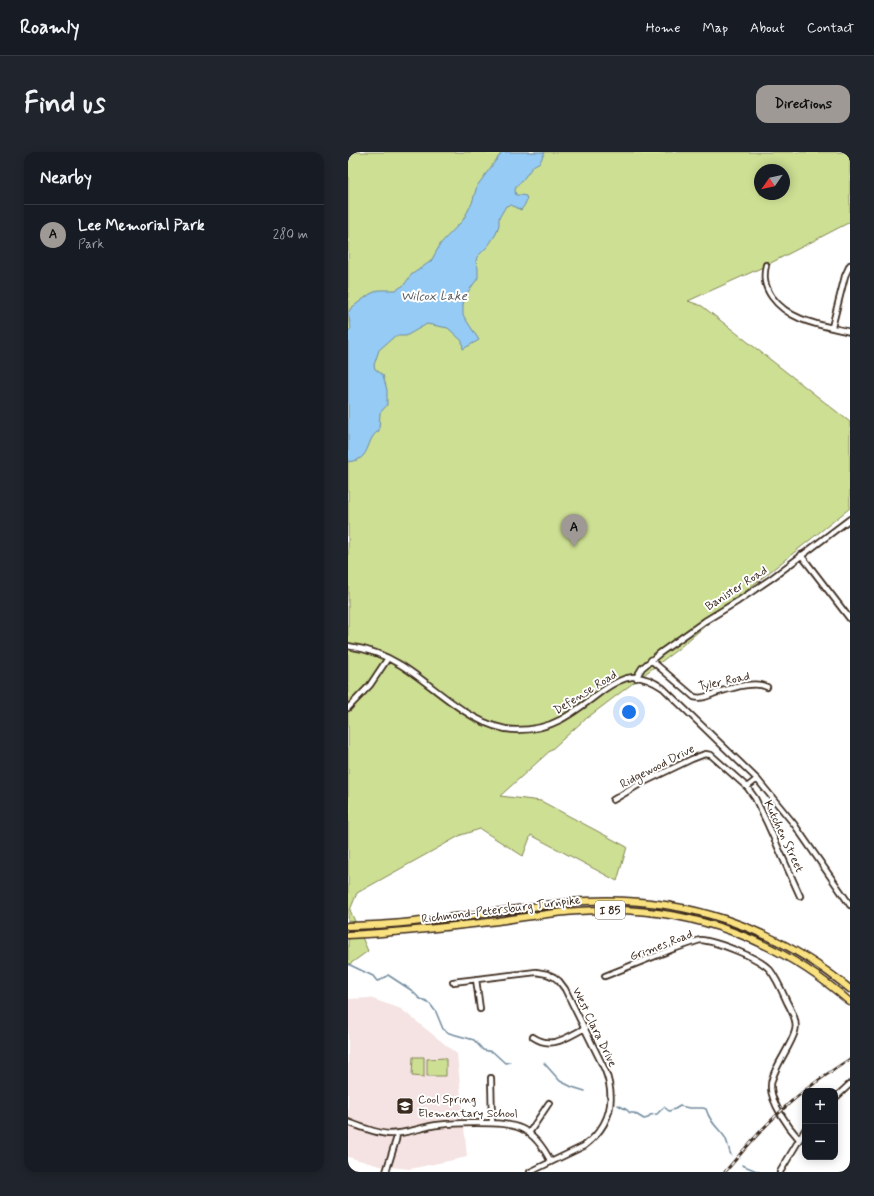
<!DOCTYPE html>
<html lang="en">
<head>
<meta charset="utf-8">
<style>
	:root { --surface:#171b24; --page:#20242c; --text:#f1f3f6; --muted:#9ea1a6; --line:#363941; --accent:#9f9995 }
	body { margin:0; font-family:Mynerve,sans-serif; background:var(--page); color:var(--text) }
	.controls { position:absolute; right:12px; bottom:12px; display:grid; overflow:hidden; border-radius:8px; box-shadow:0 2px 10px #0003 }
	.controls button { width:36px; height:36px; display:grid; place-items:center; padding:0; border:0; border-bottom:1px solid var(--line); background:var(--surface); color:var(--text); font:20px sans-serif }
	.compass { position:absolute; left:406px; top:12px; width:36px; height:36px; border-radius:50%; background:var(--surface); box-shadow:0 2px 10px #0003; rotate:236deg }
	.you { position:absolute; left:281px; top:560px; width:14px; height:14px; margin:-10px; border:3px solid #fff; border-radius:50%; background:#1a73e8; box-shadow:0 0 0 6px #1a73e833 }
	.badge { display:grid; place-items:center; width:26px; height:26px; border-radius:50%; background:var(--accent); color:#111; font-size:13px; font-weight:700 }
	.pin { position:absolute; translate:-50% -33px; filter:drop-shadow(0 1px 2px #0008) }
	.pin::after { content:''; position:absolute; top:21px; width:14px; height:12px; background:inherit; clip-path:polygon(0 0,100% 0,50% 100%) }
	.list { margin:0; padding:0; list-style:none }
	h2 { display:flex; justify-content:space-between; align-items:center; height:52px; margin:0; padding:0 16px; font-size:17px }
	h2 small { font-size:13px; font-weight:400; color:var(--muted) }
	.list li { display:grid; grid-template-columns:26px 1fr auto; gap:12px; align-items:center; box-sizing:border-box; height:60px; padding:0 16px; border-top:1px solid var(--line) }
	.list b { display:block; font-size:15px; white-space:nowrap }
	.list p { margin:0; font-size:13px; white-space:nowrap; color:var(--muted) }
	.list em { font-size:13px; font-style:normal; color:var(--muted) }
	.map { position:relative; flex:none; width:502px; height:1020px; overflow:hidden; border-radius:12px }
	header { display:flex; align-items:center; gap:24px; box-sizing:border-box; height:56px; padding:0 20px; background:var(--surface); border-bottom:1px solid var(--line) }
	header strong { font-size:19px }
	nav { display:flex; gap:22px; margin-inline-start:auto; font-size:14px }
	.intro { display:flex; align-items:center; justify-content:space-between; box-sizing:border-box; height:96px; padding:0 24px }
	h1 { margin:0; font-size:28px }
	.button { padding:10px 18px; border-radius:12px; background:var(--accent); color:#111; font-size:14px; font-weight:700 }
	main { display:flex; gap:24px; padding:0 24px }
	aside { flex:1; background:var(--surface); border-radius:12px; box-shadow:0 2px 10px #0003 }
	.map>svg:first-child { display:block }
	.built { fill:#f4e3e2 }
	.green { fill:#cddf93; stroke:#848458; fill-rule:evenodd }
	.water { fill:#95cbf4; stroke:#718b9e }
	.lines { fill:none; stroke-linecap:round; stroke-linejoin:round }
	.stream { stroke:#718b9e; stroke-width:1.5 }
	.minor-casing { stroke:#3b2a1e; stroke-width:8 }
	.highway-casing { stroke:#3b2a1e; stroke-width:9 }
	.minor { stroke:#fff; stroke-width:4.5 }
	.highway { stroke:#fae180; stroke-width:6 }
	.rail-casing { stroke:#3b2a1e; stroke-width:3 }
	.rail { stroke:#fff; stroke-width:1.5; stroke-dasharray:4.5; stroke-linecap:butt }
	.labels { text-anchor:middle; stroke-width:4; stroke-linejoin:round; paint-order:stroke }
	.shield { fill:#fff; stroke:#766a62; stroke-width:1 }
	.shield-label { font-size:11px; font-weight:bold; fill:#3b2a1e }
	.street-label { font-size:12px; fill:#3b2a1e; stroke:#fff }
	.poi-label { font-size:12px; fill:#3b2a1e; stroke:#fff; text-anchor:start }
	.water-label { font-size:13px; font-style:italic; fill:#565a5e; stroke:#fff }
</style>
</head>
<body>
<header>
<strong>Roamly</strong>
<nav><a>Home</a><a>Map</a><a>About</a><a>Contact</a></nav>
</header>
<div class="intro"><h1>Find us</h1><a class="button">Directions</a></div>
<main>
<aside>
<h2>Nearby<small></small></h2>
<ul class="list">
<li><span class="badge">A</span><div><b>Lee Memorial Park</b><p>Park</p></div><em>280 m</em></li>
</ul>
</aside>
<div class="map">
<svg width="502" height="1020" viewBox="0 0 502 1020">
	<rect width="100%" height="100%" fill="#fff"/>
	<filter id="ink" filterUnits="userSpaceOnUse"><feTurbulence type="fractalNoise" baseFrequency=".025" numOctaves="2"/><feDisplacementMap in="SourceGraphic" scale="8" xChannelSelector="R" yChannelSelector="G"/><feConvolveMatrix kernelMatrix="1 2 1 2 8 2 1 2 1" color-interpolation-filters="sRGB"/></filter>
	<g filter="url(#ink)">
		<path class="built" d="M22,846L53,857L109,902L119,1005L62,1017L32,1014L0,1005V847Z"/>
		<path class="green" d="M0,0H502V70L415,115L340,149L354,154L502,270V356L404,434L330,497L235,569L152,644L193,649L279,695L269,729L183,683L175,704L132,677L113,683L9,741L2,758L20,799L2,812L0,811ZM412,18H436V42H412Z
			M65,905H76V925L64,924Z
			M98,906V924H79V907Z"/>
		<path class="water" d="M154,0H197L192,10L185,14L174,29L168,34L167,39L168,43H173L178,44C180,49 176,54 173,58L163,53L158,54L151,66V73L148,82L140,94L129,105L128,110L130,116V126L117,144L115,153V163L131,188L115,197L114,189L100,176L79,172L58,184H47L31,198L26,213L27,217L35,223L39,238V253L32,261L31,279C21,284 22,296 15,304C12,308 5,309 0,310V180L3,176L0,161L3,156L22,142L31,138H48L56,133L63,123L83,109L93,91L115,68L124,51L129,34Z"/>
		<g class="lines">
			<path class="stream" d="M0,812L25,824L29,829L33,828L40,823L63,838L71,846L82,852L88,860L95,877L101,881L126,888L135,898L145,900L157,911L162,910
				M196,911L212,929L224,935L237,939
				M270,953L279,958L282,961H286L296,967L300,966L302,963L309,962L316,955L321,959L327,957L332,954L341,956H355L358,957C362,970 369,975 376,984C380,989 380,997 383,1003
				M394,1013L411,1020"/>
			<g class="minor-casing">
				<path id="minor" d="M418,113C415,126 417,135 424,145C442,170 474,173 502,180
					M484,175L497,124L502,113
					M453,403L502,467
					M0,494C19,497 35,502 51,512C87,533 124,577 168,578C183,578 199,575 212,568C227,560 241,549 254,539C277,523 290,519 315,536L409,627L446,672L502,753
					M303,508L346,545C354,547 360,544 367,541C381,537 406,528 419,535
					M288,526L294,516L312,501L357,469L390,449L424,426L502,367
					M0,556L22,533L40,506
					M399,635L409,627
					M265,648L292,632L344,607L357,602L363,603L399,635L407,646L420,673L452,744
					M257,824L325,797L352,788C368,789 412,806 422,818C429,827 434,839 439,850C443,858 450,869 447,879C443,895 423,919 423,934C422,950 441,976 451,987
					M128,827L132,857
					M105,830L188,820L199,822L206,825L211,829L217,837L257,918C269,949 262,974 236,994L182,1020
					M185,885C204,898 219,885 237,876
					M143,926L144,971
					M487,946L502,932
					M0,970C13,975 27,981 41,982C56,982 69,977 83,974C98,971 113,971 129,971C168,971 184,973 203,1010
					M181,981L201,951
					M38,1020L48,988L49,982
					M432,1020L457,978"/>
			</g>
			<g class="highway-casing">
				<path id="highway" d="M0,774C60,773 119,763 178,756C198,753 218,750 238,749C336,744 427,775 502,837
					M0,783C50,781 100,775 150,769C185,764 221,758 256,758C347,756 434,790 502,850"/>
			</g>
			<use href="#minor" class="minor"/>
			<use href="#highway" class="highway"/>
			<g class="rail-casing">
				<path id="rail" d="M377,1020C394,1000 411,979 431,961C452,940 477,923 502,907"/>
			</g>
			<use href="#rail" class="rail"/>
		</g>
	</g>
	<defs>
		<g id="school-square" transform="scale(0.9)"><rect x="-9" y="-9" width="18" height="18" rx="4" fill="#3b2a1e" stroke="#fff"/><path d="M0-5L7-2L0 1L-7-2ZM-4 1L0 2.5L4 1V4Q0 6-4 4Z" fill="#fff"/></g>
	</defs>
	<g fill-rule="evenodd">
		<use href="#school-square" x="57" y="954"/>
	</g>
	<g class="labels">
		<rect class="shield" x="247" y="749" width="30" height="18" rx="3"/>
		<g class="shield-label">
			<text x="262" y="762">I 85</text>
		</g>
		<g class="street-label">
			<text transform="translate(388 436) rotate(-33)" y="4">Banister Road</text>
			<text transform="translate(376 529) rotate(-12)" y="4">Tyler Road</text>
			<text transform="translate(237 540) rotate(-32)" y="4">Defense Road</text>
			<text transform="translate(309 614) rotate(-27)" y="4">Ridgewood Drive</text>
			<text transform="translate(436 684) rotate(65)" y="4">Kutchen Street</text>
			<text transform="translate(153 757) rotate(-7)" y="4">Richmond-Petersburg Turnpike</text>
			<text transform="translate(313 793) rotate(-21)" y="4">Grimes Road</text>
			<text transform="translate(247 875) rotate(64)" y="4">West Clara Drive</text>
		</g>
		<g class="poi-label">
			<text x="70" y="951">Cool Spring<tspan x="70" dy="14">Elementary School</tspan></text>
		</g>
		<g class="water-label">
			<text x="86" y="148">Wilcox Lake</text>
		</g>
	</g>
</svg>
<div class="controls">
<button>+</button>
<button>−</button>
</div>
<svg class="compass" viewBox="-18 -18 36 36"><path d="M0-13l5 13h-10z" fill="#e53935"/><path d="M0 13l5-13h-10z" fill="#9ea1a6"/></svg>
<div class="you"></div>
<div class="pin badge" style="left:226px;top:395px">A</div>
</div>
</main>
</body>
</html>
